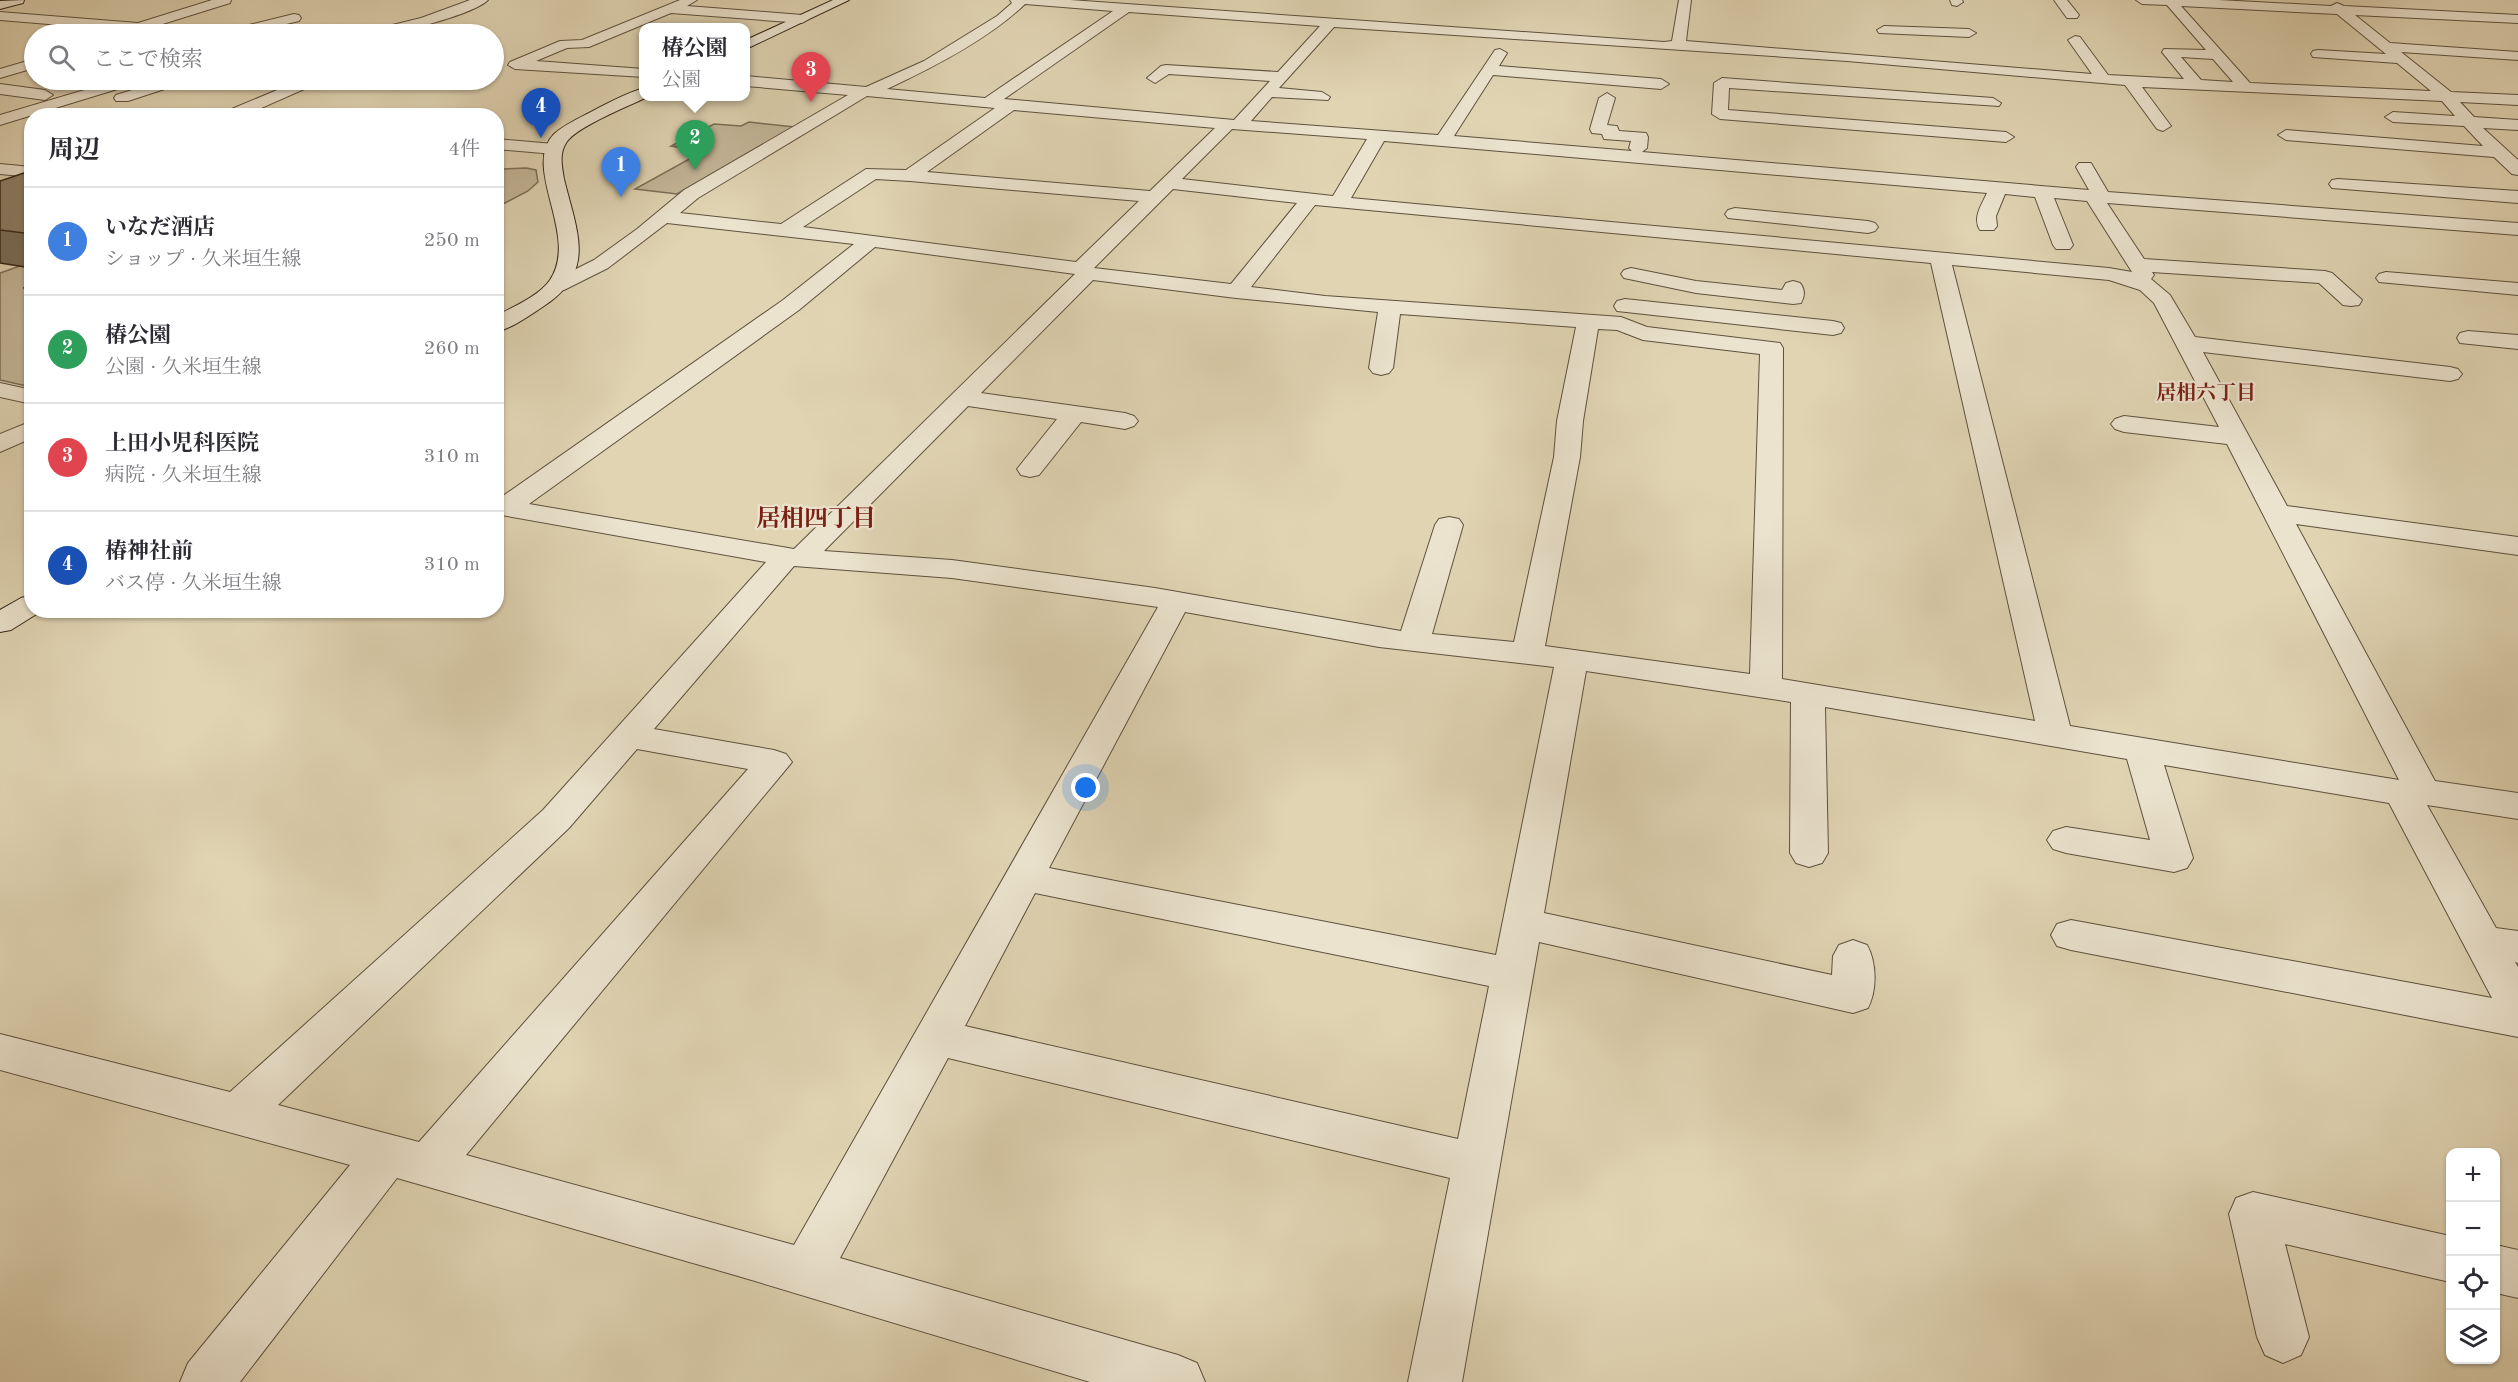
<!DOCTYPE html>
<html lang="ja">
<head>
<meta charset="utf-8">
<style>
	:root { --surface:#fff; --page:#f7f7f7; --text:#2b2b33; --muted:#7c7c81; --line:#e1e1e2; --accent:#8f2418 }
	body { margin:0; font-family:"Old Standard TT","Noto Serif JP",serif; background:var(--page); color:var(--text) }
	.controls { position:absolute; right:18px; bottom:18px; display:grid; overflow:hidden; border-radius:12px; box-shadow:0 2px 4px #0004 }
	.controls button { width:54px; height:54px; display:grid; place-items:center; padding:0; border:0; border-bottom:2px solid var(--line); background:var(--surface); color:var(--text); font:30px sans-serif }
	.you { position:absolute; left:1086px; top:788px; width:21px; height:21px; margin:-15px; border:4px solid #fff; border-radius:50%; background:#1a73e8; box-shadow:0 0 0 9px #1a73e833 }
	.badge { display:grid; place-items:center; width:39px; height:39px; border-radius:50%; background:var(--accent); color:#fff; font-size:20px; font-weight:700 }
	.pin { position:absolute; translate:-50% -50px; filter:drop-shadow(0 2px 3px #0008) }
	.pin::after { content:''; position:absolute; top:32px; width:21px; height:18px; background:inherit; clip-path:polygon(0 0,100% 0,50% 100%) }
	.popup { position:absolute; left:639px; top:23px; width:111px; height:78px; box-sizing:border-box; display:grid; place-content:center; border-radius:12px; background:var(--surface); filter:drop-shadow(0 2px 4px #0005); font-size:20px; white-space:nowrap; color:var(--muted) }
	.popup b { font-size:22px; color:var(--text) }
	.popup::after { content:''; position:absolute; left:50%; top:100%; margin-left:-12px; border:12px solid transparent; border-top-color:var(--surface) }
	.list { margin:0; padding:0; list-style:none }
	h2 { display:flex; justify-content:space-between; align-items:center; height:78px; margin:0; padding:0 24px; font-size:26px }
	h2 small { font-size:20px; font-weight:400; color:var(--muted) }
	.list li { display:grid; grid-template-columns:39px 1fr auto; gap:18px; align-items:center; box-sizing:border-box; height:108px; padding:0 24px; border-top:2px solid var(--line) }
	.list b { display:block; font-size:22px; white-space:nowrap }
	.list p { margin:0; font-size:20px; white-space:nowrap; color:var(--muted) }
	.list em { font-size:20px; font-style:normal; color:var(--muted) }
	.icon { flex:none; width:33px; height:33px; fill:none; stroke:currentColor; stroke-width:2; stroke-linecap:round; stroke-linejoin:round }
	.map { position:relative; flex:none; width:2518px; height:1382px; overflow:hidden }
	.search { position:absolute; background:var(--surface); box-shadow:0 2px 4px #0004; left:24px; top:24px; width:480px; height:66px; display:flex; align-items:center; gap:15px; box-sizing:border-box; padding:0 21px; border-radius:33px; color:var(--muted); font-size:22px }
	.panel { position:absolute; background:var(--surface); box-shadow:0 2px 4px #0004; left:24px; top:108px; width:480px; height:510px; border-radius:24px }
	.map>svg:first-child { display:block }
	.green { fill:#c3b698; stroke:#7b6e57; stroke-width:1.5 }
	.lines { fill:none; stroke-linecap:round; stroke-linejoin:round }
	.street-casing { stroke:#5e513d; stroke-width:2 }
	.secondary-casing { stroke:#332516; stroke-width:2 }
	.street { fill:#ebe3ce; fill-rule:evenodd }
	.secondary { fill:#ebe3ce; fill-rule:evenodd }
	.wall { fill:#796e59; stroke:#332516; stroke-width:1.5 }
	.building { fill:#8d8068; stroke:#332516; stroke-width:1.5 }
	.labels { text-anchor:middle; stroke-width:4.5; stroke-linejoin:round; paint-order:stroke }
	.far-neighbourhood-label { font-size:20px; font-weight:bold; fill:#7a1f14; stroke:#ebe3ce }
	.neighbourhood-label { font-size:24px; font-weight:bold; fill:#7a1f14; stroke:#ebe3ce }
</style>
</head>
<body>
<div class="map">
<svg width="2518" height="1382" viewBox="0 0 2518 1382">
	<rect width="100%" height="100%" fill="#e0d4b3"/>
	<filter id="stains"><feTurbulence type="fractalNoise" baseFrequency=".00333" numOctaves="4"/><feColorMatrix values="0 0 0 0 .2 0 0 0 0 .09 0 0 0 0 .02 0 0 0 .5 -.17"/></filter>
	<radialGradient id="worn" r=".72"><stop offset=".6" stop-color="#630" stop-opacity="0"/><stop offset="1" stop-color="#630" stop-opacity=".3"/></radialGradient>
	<path class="green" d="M749,122L795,127L677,194L635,189L704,151L671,146L714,124L741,126Z
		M526,168L536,170L538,182L528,191L497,207V172L504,169Z
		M31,262V387L0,380V273Z"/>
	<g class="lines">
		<g class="street-casing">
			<path id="street" d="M212,0H231L230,3L153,27L168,31L170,34L0,20V12L138,23Z
				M470,0H488C473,15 389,37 366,34L368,31L421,18Z
				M680,0H697L687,6L802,15L809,19L802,23L671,13L589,47L567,48L536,61L644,69V77L515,69L508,65L510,62L560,41L582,40Z
				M1010,0H1070L1664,42L1672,41L1679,0H1691L1686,41L2092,74L2068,40L2075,36L2080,37L2108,75L2184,79L2162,52L2164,49L2206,50L2167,5L2142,4L2136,0H2218L2331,6L2337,3L2344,6L2518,15V23L2355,15L2390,43L2518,52V60L2401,52L2451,92L2518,95V105L2460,102L2474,117L2518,120V130L2483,128L2518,160V175L2512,174L2494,157L2286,140L2278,135L2286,130L2483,146L2464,126L2393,122L2385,117L2393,112L2455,116L2442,101L2142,87L2171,126L2163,131L2157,129L2125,85L1847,61L1334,27L1279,88L1322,92L1330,97L1328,100L1272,97L1251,121L1438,135L1495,50L1500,49L1507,53L1499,66L1661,79L1669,84L1661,89L1493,75L1454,136L1632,151L1629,148L1631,141L1604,139L1602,134L1592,133L1590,129L1599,98L1607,93L1615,98L1607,125L1617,126L1619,131L1646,133L1648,137L1647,148L1642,152L2089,190L2076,167L2079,163H2091L2108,192L2518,223V235L2107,203L2144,259L2325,271L2332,273L2362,300L2359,305L2351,306L2343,305L2319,283L2152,272L2154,275L2151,279L2170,295L2195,337L2450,367L2458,369L2462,374L2458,379L2450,381L2203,352L2287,506L2518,537V555L2296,524L2435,781L2518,793V819L2427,805L2496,928L2518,931V963L2515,962L2518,967V1037L2071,950L2057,946L2051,935L2057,924L2071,920L2492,998L2389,803L2164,765L2193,858L2187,868L2174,872L2066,853L2053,849L2047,840L2053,831L2066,827L2150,840L2127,759L1825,707L1828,853L1822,863L1809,867L1796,863L1790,853L1791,702L1586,671L1544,913L1832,975L1833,956L1839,945L1853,940L1867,945C1877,963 1877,990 1868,1008L1853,1013L1539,942L1462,1382H1408L1450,1178L948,1058L840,1258L1178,1355L1197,1363L1205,1382H1090L738,1276L397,1178L240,1382H180L188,1363L350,1165L0,1070V1034L230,1092L543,810L766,562L496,514V498H500L783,300L854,244L667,223L608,268L564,290L557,292L550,290L546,286L550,282L594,260L637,229L684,190L848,95L746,86V76L866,87L924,61L997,16L1012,3ZM1025,4L1113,11L985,98L887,89C932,68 989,39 1025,4ZM2181,6L2337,14L2386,54L2318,50L2313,51L2311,54L2313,57L2397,63L2431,91L2250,83ZM1129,12L1320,26L1278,72L1166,65L1161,66L1147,78L1155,83L1169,74L1270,81L1234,120L1004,99ZM2181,57L2213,59L2233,82L2201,80ZM867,96L995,108L906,170L866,169L781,224L680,213L698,198ZM1014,110L1215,128L1150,191L927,172ZM1232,129L1367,139L1333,196L1182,179ZM1384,141L1987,193C1982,204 1972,218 1980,230H1994L1997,226L1996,216L2005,194L2035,197L2053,245L2056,249H2070L2073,245L2054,198L2087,201L2132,272L2109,268L1351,198ZM876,179L910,181L1139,201L1076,262L803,227ZM1173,189L1297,203L1231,284L1094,268ZM1315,205L1931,263L2035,721L1782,679L1783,348L1780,343L1647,327L1621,317L1325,296L1251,287ZM875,247L1075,274L794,549L529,504L799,310ZM1952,265L2109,280L2140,290L2154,303L2219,427L2124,416L2115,419L2111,424L2115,429L2124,432L2227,444L2399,780L2070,726ZM1093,280L1236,298L1378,312L1369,368L1373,373L1381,375L1389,373L1393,368L1400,314L1576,327L1557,421L1554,457L1514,642L1432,634L1463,525L1459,519L1449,517L1439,519L1435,525L1401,631L1155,588L952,560L824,551L968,406L1057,419L1017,469L1021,475L1030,477L1039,475L1081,422L1125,429L1134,426L1138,421L1134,416L1125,413L981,393ZM1598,329L1617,330L1643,340L1760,354L1750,674L1545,646L1580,457L1583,421ZM794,566L952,578L1158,607L794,1245L466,1155L792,762L786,754L774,750L654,729ZM1185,612L1379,647L1554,667L1496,955L1049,868ZM637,749L748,769L419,1142L278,1105L569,828ZM1035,893L1489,986L1458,1139L965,1026Z
				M1950,0H1962L1963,2L1957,6L1952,5Z
				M2054,0H2067L2079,15L2077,18H2067Z
				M294,14L299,15L301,18L299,21L244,34H223L225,31Z
				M1884,26L1969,29L1976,33L1969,37L1879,33L1877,30Z
				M34,59V68L0,78V69Z
				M1722,78L1993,98L2001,103L1999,106L1729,88L1728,110L2006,132L2014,137L2006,142L1720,119L1712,114L1714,83Z
				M118,80H140L137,83L0,125V115Z
				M164,80H186L183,83L128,101H116L114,98L116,95Z
				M301,80H321L318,83L243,116H220L222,113Z
				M0,84L45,90L53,95L45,100L0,94Z
				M496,139L554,144L560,145L563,149L560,153L554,154L496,149Z
				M0,164L32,167V177L0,174Z
				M2338,179L2518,191V203L2332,188L2329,184L2332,180Z
				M1735,208L1868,221L1875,223L1878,227L1875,231L1868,233L1728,218L1725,214L1728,210Z
				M1631,268L1696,281L1782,290L1786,283L1793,281L1800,283C1805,289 1805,296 1801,303L1793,304L1696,293L1624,278L1621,274L1624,270Z
				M2386,272L2518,283V295L2379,282L2376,278L2379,274Z
				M1625,299L1833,321L1841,323L1844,328L1841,333L1833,335L1617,311L1614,306L1617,301Z
				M2468,331L2518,335V349L2460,343L2457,338L2460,333Z
				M0,383L32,390V404L0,397Z
				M32,421V438L0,452V434Z
				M2253,1192L2450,1236V1282L2285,1244L2309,1337L2301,1355L2283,1363L2265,1355L2257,1337L2229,1214L2236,1198Z
				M2496,1245L2518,1250V1298L2496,1293Z"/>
		</g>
		<g class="secondary-casing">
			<path id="secondary" d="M24,0L23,3L0,9V1Z
				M833,0H849L746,49V40Z
				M644,88V96H649C630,106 575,127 566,143C559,154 562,167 564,179C577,233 598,272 541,308C527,317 512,328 496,332V316C513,307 539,296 550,280C580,235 521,168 554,134C564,125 577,119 589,113C606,104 626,93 644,88Z
				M32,595V610H43L11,630L0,632V610L21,598Z"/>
		</g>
		<use href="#street" class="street"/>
		<use href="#secondary" class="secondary"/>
	</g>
	<path class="wall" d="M32,180V268L0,263V181Z
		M32,285V302L24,288Z"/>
	<path class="building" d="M27,172L30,179L32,180V234L0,230V181Z
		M32,285V289L24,288Z"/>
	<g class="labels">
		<g class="far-neighbourhood-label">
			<text x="2206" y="399">居相六丁目</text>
		</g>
		<g class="neighbourhood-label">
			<text x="816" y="526">居相四丁目</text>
		</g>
	</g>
	<rect width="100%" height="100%" filter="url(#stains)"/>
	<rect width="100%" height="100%" fill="url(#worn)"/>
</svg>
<div class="controls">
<button>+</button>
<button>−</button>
<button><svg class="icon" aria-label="locate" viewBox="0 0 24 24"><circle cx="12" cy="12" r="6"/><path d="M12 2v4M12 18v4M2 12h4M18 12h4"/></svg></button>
<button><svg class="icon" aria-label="layers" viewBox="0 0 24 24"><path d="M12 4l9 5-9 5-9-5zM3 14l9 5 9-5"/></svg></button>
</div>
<div class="you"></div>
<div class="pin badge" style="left:621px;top:197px;background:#3f7fe0">1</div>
<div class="pin badge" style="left:695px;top:170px;background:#2e9e5b">2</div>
<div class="popup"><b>椿公園</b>公園</div>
<div class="pin badge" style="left:811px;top:102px;background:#e0444e">3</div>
<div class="pin badge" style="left:541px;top:138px;background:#1a4fb4">4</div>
<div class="search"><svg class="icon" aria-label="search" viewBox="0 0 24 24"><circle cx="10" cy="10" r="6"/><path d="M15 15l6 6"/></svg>ここで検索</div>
<section class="panel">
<h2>周辺<small>4件</small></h2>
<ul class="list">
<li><span class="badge" style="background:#3f7fe0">1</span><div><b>いなだ酒店</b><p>ショップ · 久米垣生線</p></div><em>250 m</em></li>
<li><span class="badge" style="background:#2e9e5b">2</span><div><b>椿公園</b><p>公園 · 久米垣生線</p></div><em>260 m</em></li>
<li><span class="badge" style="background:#e0444e">3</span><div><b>上田小児科医院</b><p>病院 · 久米垣生線</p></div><em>310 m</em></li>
<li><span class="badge" style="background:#1a4fb4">4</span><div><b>椿神社前</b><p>バス停 · 久米垣生線</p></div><em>310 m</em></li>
</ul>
</section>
</div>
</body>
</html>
